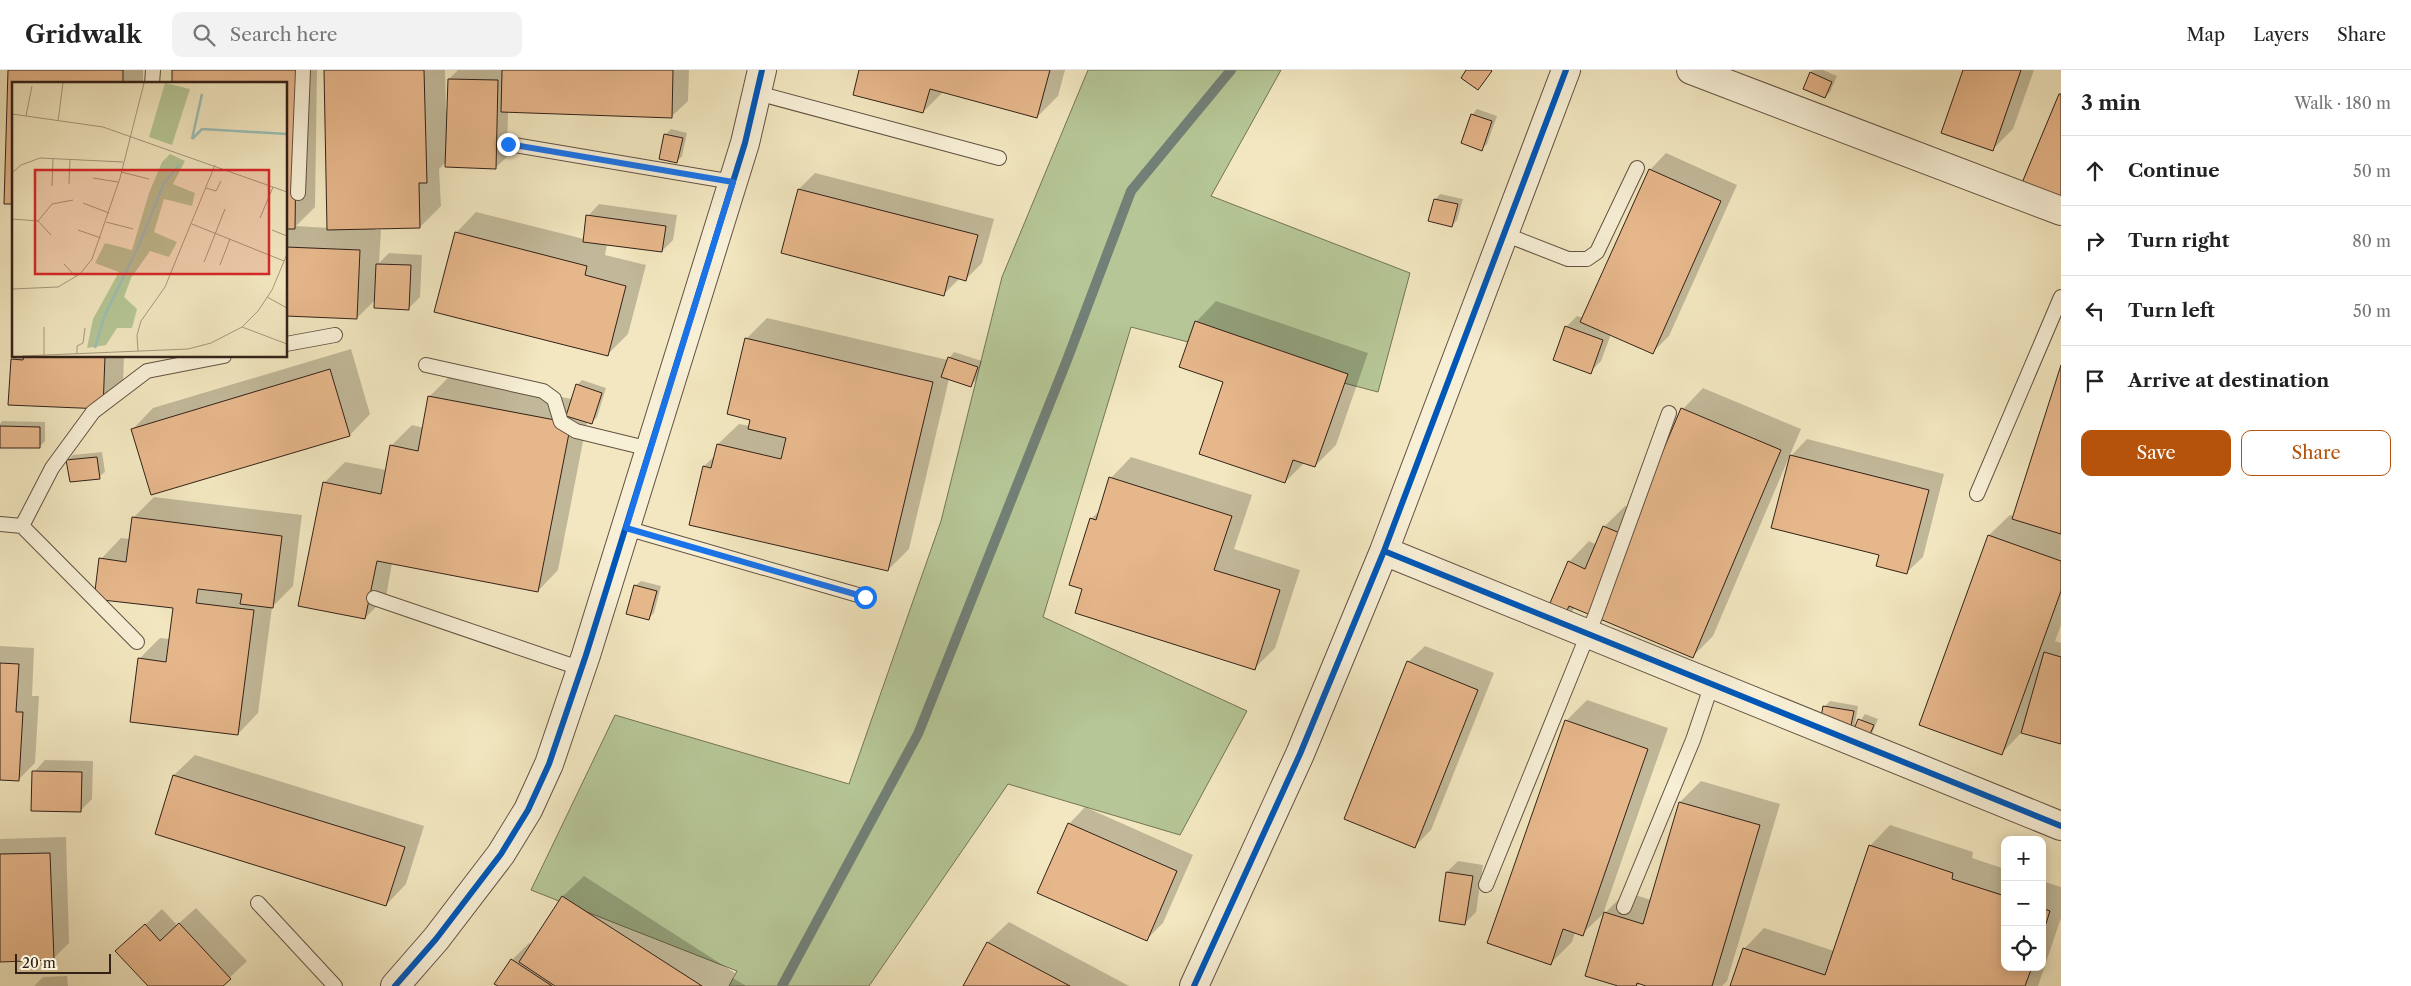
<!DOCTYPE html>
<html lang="en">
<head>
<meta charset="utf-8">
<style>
	:root { --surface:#fff; --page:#f2f2f2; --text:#222; --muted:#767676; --line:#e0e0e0; --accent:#b45309 }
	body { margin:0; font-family:"Libre Caslon Text",serif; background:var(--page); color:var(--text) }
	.controls { position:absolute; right:15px; bottom:15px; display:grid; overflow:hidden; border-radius:10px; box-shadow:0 2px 12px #0003 }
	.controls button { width:45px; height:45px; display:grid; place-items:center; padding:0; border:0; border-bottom:1px solid var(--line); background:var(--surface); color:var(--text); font:25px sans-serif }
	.scale { position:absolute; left:15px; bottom:12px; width:96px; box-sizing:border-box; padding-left:5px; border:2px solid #332118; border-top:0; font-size:14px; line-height:18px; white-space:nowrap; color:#332118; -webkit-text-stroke:4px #f7efd6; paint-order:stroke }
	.stop { position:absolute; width:15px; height:15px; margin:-11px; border:4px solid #1a73e8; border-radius:50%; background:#fff }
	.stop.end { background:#1a73e8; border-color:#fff; box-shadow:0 1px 5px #0008 }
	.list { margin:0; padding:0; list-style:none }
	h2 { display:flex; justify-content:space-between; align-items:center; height:65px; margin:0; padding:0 20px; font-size:21px }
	h2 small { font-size:16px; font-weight:400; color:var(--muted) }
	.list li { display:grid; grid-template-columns:32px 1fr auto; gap:15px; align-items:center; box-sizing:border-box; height:70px; padding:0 20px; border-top:1px solid var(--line) }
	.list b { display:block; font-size:19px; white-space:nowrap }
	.list em { font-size:16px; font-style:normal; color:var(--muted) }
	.actions { display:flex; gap:10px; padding:15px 20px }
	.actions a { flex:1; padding:11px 0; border:1px solid var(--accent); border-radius:10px; text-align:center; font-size:18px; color:var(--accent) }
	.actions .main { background:var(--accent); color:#fff }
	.icon { flex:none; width:28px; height:28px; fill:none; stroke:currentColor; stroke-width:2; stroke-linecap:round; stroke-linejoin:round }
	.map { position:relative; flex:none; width:2061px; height:916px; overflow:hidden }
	header { display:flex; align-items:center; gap:30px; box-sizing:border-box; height:70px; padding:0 25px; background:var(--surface); border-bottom:1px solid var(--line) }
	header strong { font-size:24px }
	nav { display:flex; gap:28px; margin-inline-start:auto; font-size:18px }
	.search { width:350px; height:45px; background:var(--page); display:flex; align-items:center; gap:12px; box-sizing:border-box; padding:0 18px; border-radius:10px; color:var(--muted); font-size:19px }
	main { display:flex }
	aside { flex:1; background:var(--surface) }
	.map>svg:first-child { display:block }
	.green { fill:#b6c696; stroke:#747457 }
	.shadow { fill:#0003 }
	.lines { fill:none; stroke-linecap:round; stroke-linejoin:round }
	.stream { stroke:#728077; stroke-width:10 }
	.building { fill:#e6b78b; stroke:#332118 }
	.lane-casing { stroke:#635242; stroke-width:16 }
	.street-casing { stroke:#635242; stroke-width:30 }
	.lane { stroke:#f7efd6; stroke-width:14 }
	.street { stroke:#f7efd6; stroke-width:28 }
	.cycleway-casing { stroke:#f7efd6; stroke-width:9 }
	.cycleway { stroke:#0057b8; stroke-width:6 }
	.route { stroke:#1a73e8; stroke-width:6 }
	.inset-river { fill:none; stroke:#9cbfb7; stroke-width:2.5 }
	.inset-road { fill:none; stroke:#a6987d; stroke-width:1 }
	.view { fill:#d62828; fill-opacity:0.15; stroke:#d62828; stroke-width:2.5 }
	.inset-edge { fill:none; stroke:#332118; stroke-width:2.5 }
</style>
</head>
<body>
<header>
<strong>Gridwalk</strong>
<div class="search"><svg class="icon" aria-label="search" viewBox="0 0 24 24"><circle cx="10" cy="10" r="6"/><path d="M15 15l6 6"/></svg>Search here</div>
<nav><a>Map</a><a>Layers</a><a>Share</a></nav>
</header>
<main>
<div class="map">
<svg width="2061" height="916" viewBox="0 0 2061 916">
	<rect width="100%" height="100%" fill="#f2e7c0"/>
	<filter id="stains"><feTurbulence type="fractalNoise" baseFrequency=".004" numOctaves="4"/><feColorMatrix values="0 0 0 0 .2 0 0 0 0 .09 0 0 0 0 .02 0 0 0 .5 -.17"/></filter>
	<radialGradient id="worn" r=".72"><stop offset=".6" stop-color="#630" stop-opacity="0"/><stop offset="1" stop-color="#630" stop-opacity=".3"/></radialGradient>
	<path class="green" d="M1088,0H1281L1211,126L1410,203L1378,322L1131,257L1043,547L1247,641L1180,765L1008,714L869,916H729L737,901L531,820L615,645L849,714L941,451L1002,207Z"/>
	<path class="shadow" d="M9,0H143V14H14Z
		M174,0H317L315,137L296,156L329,158L325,0H445L446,41H448L449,9L458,0H689L688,31L671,47L508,41L507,87L495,98L447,91L439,99L441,136L420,157L375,158V160H381L379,193L389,183L422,185L420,227L409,238L376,229L357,248L286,245V14Z
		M861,0H1065L1058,26L1037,47L943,22L923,42Z
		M1813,0H1823L1837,6L1830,22L1825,27L1811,2Z
		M1964,0H2034L2013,59L1993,79Z
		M1477,39L1497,46L1487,74L1481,79L1472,45Z
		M671,59L687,63L682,86L676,92L660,88L666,64Z
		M1666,83L1737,115L1669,266L1653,282L1611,264L1601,291L1590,302L1566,257L1577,246L1584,248L1650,100Z
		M815,103L994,149L982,193L966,209L960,208L943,225L799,119Z
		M1440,124L1463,129L1457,150L1452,156L1435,130Z
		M599,134L677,145L673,170L662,181L607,174L605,185L646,195L628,264L607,285L456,163L476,142L584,169L588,146Z
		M1216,231L1368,283L1336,375L1315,396L1305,392L1285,412L1225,312L1196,252Z
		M767,248L948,290L954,282L982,291L976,310L970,316L949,309L909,479L888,500L691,454L704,396L716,385L718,374L739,354L750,356L752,349L746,269Z
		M351,279L370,344L350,365L152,424L133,359L153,338Z
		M15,286H124L123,317L102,338L12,290Z
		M2061,299V555L2055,571L2061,573V673L2022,662L2001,684L1920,654L1989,465L2010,445L2014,446Z
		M450,306L572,329L577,315L582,310L606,318L597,347L591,353L587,351L558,500L538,521L392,493L386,527L365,548L324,413L345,392L386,400L391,376L412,355L424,358L430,326Z
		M1703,318L1801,359L1713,566L1692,587L1576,537L1561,552L1569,492L1589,471L1597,475L1604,457L1625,436L1638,442L1683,339Z
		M2,351L45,352V371L39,377L0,376V354Z
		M1807,369L1944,404L1923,487L1906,503L1880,484L1790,387Z
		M102,382L105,402L99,407L68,390L73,385Z
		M1131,387L1252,425L1234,479L1300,500L1275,578L1254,599L1091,449L1101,439L1111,408Z
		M154,427L302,445L293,516L272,537L258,643L238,664L139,589L160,568L170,569L174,537L101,489L121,468L130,469L133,448Z
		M641,511L661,516L654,543L648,549L635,516Z
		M0,576L34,578L32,626H39L35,693L19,709L0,708Z
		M1425,576L1494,603L1431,760L1415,776L1408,592Z
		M1587,630L1668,658L1603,844L1582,864L1575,862L1572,872L1551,893L1566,651Z
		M1830,631L1858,636L1854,660L1865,644L1878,649L1869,671L1864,677L1851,671L1855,662L1848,669L1820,664L1825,636Z
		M195,685L424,756L406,814L386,835L174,705Z
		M45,690L93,691L92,729L81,740L34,702Z
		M1701,711L1780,734L1727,911L1722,916H1650L1641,913L1638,916H1623L1605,843L1626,822L1651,830L1680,732Z
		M1085,737L1193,785L1163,853L1146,870L1069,754Z
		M1890,755L1973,782L1972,788L2005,799V897H2042V811L2061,817V848L2038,916H1732L1744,879L1764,858L1834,881L1870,776Z
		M66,767L69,873L53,889L0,891V769Z
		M1458,791L1483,795L1476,842L1465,853L1440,850L1447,802Z
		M584,806L735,903L733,908L746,916H500L496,914L512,890L529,873L532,875L563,826Z
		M196,838L247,891L221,916H150L117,881L162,839L177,855Z
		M1009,852L1129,916H965L988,872Z
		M67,906L68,916H34L43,907Z"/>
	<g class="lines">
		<path class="stream" d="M782,916L918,664L1067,290L1131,121L1231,0"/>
	</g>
	<path class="building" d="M8,0H123V14H14V134H4Z
		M172,0H297L295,159H286V14H172Z
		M324,0H424L427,113H419L420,158L327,160Z
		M502,0H673L672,48L501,42Z
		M859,0H1050L1037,48L930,19L923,43L853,25Z
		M1466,0H1491L1492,1L1478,20L1461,8Z
		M1963,0H2021L1993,81L1941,63Z
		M1810,2L1832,12L1825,28L1803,19Z
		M448,9L498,10L496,99L445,97Z
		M2059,24H2061V137L2019,120Z
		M1471,44L1492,51L1482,81L1461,73Z
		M664,64L683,68L677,93L659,89Z
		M1649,99L1721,131L1653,284L1580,252Z
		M798,119L978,165L966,211L949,206L944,226L781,183Z
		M1434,129L1458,134L1452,157L1428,151Z
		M586,145L666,156L662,182L583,172Z
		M455,162L587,196L585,205L626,216L608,286L434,242Z
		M286,177L360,180L357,249L286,246Z
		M376,194L411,195L409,240L374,238Z
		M1195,251L1348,304L1315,397L1293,390L1285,413L1199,384L1223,312L1179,297Z
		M1565,256L1603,270L1591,304L1553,290Z
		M745,268L933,312L888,501L689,455L703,396L711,398L717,374L781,389L786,368L748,359L750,350L727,344Z
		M24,286H105L103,339L8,335L11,289L23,290Z
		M948,287L978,297L971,317L941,307Z
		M2061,295V464L2012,449Z
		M330,299L350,366L151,425L131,359Z
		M576,314L602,323L592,354L566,346Z
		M428,326L571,353L538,522L377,491L365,549L298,536L323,412L381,424L390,375L418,381Z
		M1681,338L1781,380L1693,588L1569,536L1561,554L1544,547L1568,491L1585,499L1603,456L1627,466Z
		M0,356L40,357V378H0Z
		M1790,385L1929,420L1907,504L1876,496L1879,485L1771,458Z
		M97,387L100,409L70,412L66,390Z
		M1109,407L1232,446L1214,500L1280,520L1255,600L1075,543L1082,519L1069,515L1090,448L1096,450Z
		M132,447L282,466L273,538L240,534L242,524L198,519L196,533L254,540L238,665L130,652L138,588L166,592L173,538L94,529L99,488L126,492Z
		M1988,465L2061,491V521L2002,685L1919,655Z
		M634,515L657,521L649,550L626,544Z
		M2044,582L2061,587V674L2021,663Z
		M1407,591L1478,620L1415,778L1344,749Z
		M0,593L19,594L16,642H23L19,711L0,710Z
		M1823,636L1854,641L1848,670L1818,665Z
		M1858,649L1874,655L1864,678L1849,672Z
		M1565,650L1648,679L1583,866L1563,859L1551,895L1487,873Z
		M32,701L82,702L81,742L31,741Z
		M173,705L405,777L386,836L155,764Z
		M1679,732L1760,755L1712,916H1646L1637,913L1636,916H1618L1585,906L1604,842L1643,854Z
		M1068,753L1177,801L1147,871L1037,823Z
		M1869,775L1953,803L1952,809L2005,826V897H2032L2025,916H1730L1743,878L1825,905Z
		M50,783L54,890L0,892V784Z
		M1446,802L1473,806L1465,855L1439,851Z
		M562,826L702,916H555L519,892Z
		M2042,838L2050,841L2042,866Z
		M179,853L231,909L223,916H148L115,881L145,854L160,871Z
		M987,872L1070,916H963Z
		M511,889L552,916H498L494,914Z"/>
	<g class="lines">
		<g class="lane-casing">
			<path id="lane" d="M152,14L153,0
				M757,23L999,88
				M508,74L733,112
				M298,123L303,0
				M1504,164L1568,189H1587L1597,182L1637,98
				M286,274L335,265
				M426,295L543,321L554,329L561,352L576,361L650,379
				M1977,424L2061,227
				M0,454L22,456L137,572
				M22,456L52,398L93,342L147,301L224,286
				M626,458L865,527
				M374,528L582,599
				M1486,815L1596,544L1669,343
				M258,833L335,916
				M1624,837L1693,670L1712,614"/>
		</g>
		<g class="street-casing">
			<path id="street" d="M1691,0L2061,141
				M1384,481L2061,756
				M395,916L436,869L501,784L528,740L549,694L586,585L745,73L762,0
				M1194,916L1300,684L1384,481L1566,0"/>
		</g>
		<use href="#lane" class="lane"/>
		<use href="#street" class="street"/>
		<g class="cycleway-casing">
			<path id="cycleway" d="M1384,481L2061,756
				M395,916L436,869L501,784L528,740L549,694L586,585L745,73L762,0
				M1194,916L1300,684L1384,481L1566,0"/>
		</g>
		<use href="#cycleway" class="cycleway"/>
	</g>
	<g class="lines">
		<path class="route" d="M508,74L733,112L626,458L865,527"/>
	</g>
	<g transform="translate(12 12)">
		<rect width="275" height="275" fill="#f2e7c0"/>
		<path d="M153,1L178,7L160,63L137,55ZM158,72L173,79L161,102L183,111L180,124L152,117L142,150L165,160L157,175L138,169L119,196L112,215L125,227L120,246H105L94,263L75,266L81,237L107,190L83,181L93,161L120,168L137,111L150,80Z" fill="#b6c696"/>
		<path class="inset-river" d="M180,57L190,47L275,52M180,57L190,12M83,266L92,235L127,163L152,101L167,83"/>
		<path class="inset-road" d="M0,32L91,45L275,110M14,34L20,4M46,39L51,1M109,90L137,97M0,91L9,83L28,76L111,80M81,96L106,100M57,102L58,77M40,104L41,77M194,106L204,109L209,99M71,121L97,131M248,136L261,105M0,137L26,139L39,153M26,139L40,122L61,118M94,140L121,147M180,142L272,179M66,148L89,156M260,148L275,154M192,180L213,127M52,182L64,195M208,183L218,157M0,207L46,205L68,192L80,177L108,96L132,1M255,215L275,226M32,245V273M230,245L275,262M126,269L125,253L129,239L153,205L203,83M65,272V264L71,261L73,246M10,274L176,267L199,261L230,245L246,229L260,208L275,172"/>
		<path class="view" d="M23,88H257V192H23Z"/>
		<rect width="275" height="275" class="inset-edge"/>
	</g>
	<rect width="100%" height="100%" filter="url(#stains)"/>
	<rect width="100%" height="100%" fill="url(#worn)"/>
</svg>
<div class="controls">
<button>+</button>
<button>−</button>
<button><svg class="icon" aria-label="locate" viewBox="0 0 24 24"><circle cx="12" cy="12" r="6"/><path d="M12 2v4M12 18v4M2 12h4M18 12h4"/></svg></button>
</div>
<div class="scale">20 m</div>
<div class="stop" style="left:865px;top:527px"></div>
<div class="stop end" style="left:508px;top:74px"></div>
</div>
<aside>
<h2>3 min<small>Walk · 180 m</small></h2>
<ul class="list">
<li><svg class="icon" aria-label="ahead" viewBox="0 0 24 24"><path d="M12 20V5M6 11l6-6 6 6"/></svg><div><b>Continue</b></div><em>50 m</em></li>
<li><svg class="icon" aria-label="right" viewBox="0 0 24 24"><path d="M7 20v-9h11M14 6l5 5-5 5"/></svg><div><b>Turn right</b></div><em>80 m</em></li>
<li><svg class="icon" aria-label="left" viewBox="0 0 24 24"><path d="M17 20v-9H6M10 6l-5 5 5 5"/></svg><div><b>Turn left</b></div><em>50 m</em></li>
<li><svg class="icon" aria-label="arrive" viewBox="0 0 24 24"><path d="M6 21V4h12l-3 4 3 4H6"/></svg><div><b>Arrive at destination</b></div></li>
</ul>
<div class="actions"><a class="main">Save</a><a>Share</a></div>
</aside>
</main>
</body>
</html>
